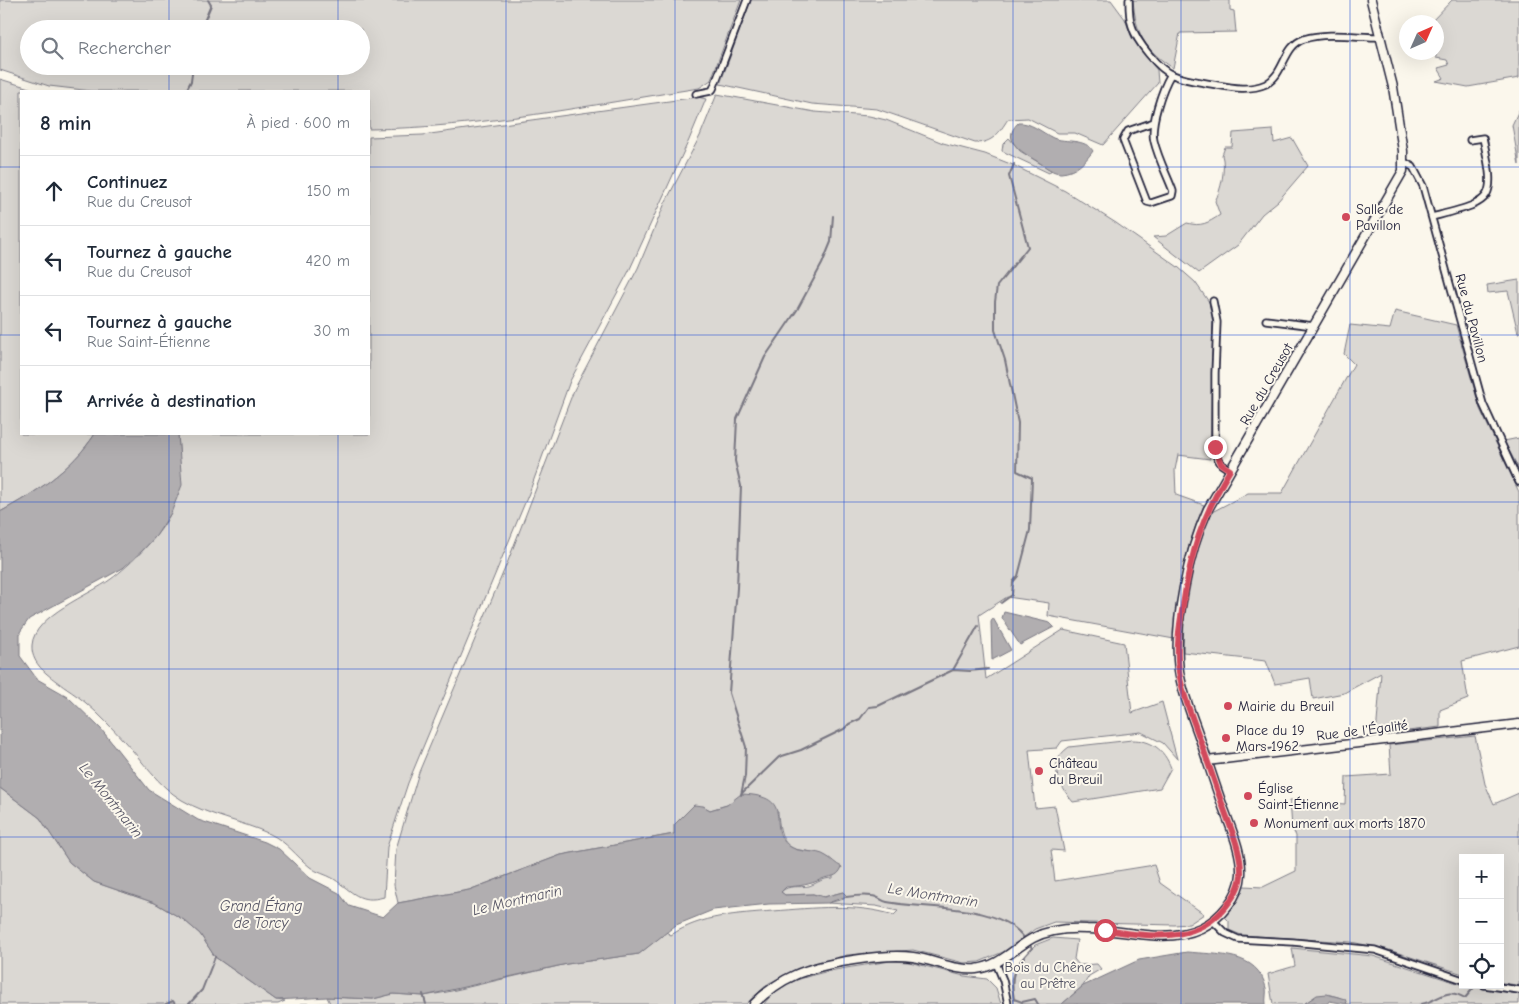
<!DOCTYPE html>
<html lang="fr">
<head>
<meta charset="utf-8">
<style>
	:root { --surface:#fff; --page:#f6f6f7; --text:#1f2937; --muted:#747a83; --line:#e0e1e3 }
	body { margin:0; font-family:"Comic Neue",sans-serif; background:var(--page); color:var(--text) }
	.controls { position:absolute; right:15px; bottom:15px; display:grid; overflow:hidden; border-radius:0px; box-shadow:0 5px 20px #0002 }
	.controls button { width:45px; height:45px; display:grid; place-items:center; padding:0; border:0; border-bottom:1px solid var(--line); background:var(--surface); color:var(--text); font:25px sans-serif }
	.compass { position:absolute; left:1399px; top:15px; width:45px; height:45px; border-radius:50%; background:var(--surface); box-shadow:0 5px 20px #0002; rotate:45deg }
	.stop { position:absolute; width:15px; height:15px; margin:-11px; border:4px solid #d1495b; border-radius:50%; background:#fff }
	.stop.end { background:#d1495b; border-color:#fff; box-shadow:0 1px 5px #0008 }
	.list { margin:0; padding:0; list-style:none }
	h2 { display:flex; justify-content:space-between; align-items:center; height:65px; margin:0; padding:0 20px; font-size:21px }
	h2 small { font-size:16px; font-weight:400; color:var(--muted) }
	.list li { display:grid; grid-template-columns:32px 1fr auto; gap:15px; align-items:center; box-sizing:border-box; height:70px; padding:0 20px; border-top:1px solid var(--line) }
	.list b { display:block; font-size:19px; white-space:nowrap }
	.list p { margin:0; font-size:16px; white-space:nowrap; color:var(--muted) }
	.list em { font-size:16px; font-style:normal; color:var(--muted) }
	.icon { flex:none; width:28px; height:28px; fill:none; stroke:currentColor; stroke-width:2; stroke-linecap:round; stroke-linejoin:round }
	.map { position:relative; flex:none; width:1519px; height:1004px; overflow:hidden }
	.search { position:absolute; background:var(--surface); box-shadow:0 5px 20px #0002; left:20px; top:20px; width:350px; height:55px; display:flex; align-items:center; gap:12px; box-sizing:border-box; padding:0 18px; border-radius:28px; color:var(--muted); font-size:19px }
	.panel { position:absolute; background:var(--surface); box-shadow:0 5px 20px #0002; left:20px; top:90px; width:350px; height:345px; border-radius:0px }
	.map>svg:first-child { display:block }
	.green { fill:#dbd8d3; stroke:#7e7d87; fill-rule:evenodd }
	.water { fill:#b1aeb0; stroke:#787681 }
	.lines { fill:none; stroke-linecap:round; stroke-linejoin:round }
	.stream { stroke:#787681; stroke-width:2 }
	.minor-casing { stroke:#22223b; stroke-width:9 }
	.tertiary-casing { stroke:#22223b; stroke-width:11 }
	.minor { stroke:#fbf7ec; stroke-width:5.5 }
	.tertiary { stroke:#fbf7ec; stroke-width:8 }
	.route { stroke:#d1495b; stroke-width:6 }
	.grid { fill:none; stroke:#1d4ed8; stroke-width:1; stroke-opacity:0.55 }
	.poi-dot { fill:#d1495b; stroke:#fbf7ec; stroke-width:2 }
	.labels { text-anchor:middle; stroke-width:4; stroke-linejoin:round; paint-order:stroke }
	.poi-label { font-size:14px; fill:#22223b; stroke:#fbf7ec; text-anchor:start }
	.street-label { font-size:14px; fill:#22223b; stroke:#fbf7ec }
	.park-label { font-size:14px; fill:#505061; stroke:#fbf7ec }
	.water-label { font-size:15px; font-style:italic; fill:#545364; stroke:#fbf7ec }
</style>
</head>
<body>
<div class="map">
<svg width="1519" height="1004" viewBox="0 0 1519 1004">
	<rect width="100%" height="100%" fill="#fbf7ec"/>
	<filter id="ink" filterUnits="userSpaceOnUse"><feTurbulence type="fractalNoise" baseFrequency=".02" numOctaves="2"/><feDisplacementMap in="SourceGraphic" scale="10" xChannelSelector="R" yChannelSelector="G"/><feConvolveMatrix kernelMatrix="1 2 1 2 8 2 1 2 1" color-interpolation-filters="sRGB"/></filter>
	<g filter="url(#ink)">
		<path class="green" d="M0,0H741L711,80L699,88C590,105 479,128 369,129V91H92L49,86L0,70ZM29,29H361V66H29Z
			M751,0H1111L1125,19L1132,38L1157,70L1158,83L1103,145L1075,133H1057L1028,118L1008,119C999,133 993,143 975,143L877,109L812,104L720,84Z
			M1133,0H1230V10L1234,11L1236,32L1180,33L1173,68C1144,49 1136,34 1133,0Z
			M1452,0H1519V78L1468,87L1436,81L1444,78L1438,68L1449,65L1447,60L1436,58V22H1431Z
			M0,79L39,91H21V434H95C71,470 37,492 0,512Z
			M717,94L815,112L869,116L886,120L943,143L985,154L1013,165L1065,191L1116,223L1178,267L1195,282L1209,302L1213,318L1210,459L1178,455L1175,470L1176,495L1204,505C1185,548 1176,593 1174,639L1048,616L1049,603L1007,597L979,615L986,679L1063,630L1124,643L1132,713L1162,702L1177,759L1163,743L1141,732L1062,741L1057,748L1029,750L1035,808L1055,806L1064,851L1051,850L1055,881L1154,865L1160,883L1204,914L1189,924L1174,925L1054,922L1035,929L1003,952L979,962L964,963L913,950L847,955L813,964L769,983L746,1004H300L330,1003L327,997L373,999L393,994L424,996L447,992L567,964L639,954L666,932L671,935C702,915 737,914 773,911C814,908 854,903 894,915L898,911L876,906L828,903L844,899L843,892L824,897L813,894L785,895L781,892C789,884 799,888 809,886C818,883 822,878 833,878V864C810,837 781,870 778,812L727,805L710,810L703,806L674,834L561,855L469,890L398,903L394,885L396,849L419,772L508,561L574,390L638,268L665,203L700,136Z
			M698,97L706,99L689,140L629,271L570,381L529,493L408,783L387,847L384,897C359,904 353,892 334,879C326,874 317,873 310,867C296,856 287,842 270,834C241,821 209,816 182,800C157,785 143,761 124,741C112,728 100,715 86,703C77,695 66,689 56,681C44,672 31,662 32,645C34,615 90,595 111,579C129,566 163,533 171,512C180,488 180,459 178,434H369V137L423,135Z
			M1519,110V165L1512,125Z
			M1273,130L1274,143L1292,138L1308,166L1278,201L1262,214L1238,245L1199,273L1153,237L1166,236L1187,223C1201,227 1208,223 1220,215L1215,201C1221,191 1226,167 1222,155L1225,147H1232L1233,133Z
			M1009,138L1020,151L1051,170L1049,173L1002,151L1003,144Z
			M1519,280V333H1518L1508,291L1488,293L1487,285Z
			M1395,311L1456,325L1480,409L1519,492V646L1462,661L1468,699L1440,710V727L1376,735L1381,673L1344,693L1313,699L1310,678L1275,684L1266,661L1183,652L1184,619L1194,565L1200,539L1212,512L1248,493H1282L1354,364L1344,354L1350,325L1390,329Z
			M1519,438V469L1504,441Z
			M1475,736L1485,784L1494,804L1519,793V984L1517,987L1500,983V858H1463V974L1386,949L1351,942L1241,935L1229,930V921L1224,916L1244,886L1263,887L1296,871V836L1292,828L1290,800L1345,804L1346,777L1391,774L1389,745Z
			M1132,740C1151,740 1164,749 1171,768L1160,788L1073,802C1059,785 1046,763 1069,747Z
			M0,788L40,818L69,862L94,882L155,903L184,920L200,934L215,957L276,1000L285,1001L278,1004H0Z
			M1053,938L1077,940L1074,959L1079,965L1097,964L1101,969L1089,976L1083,986L1062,1004H1014L1011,980L1015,966L1035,945Z
			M1292,948L1373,956L1463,985L1519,994V1004H1347C1340,991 1314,995 1304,1004H1273L1268,974L1295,966Z
			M890,961L909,962L964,976L987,979L996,988L1001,1004H764C771,995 777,988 787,984C818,970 857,967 890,961Z"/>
		<path class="water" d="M1018,123C1031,122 1041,132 1053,138C1066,143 1085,138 1093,151C1085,162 1076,172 1061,173C1053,173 1046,167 1040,163C1026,154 999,142 1018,123Z
			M95,434H178L182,485L171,513L156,536L142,551L123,568L29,619L20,632V656L37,679L67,696L101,729L149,790L198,820L265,842L279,849L310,878L339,893L349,906L383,917L398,903L469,890L561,855L674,834V825L694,805L703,806L710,810L727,805L741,794C799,796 764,827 789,846C800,854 816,849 826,856C832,859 835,864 842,867C837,879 830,875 822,879C809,885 800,886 786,887L781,892L785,895L813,894L824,897L843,892L847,896L828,903L769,904L713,910L676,925L639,954L567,964L424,996L393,994L373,999L327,997L276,1000L215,957L200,934L184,920L155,903L94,882L69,862L40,818L0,788V512C37,492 71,470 95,434Z
			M1004,612L1050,623L1054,627L1020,645L1002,618Z
			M993,618L1011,650L992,660L991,622Z
			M1187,952C1216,955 1258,951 1266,988C1267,993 1265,999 1266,1004H1062L1083,986L1139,960Z
			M1327,994L1345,999L1347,1004L1329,1001L1327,1004H1318L1315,1002L1304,1004L1317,995Z"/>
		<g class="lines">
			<path class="stream" d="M201,29L211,5L208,0
				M186,91L191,81L193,66
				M1001,603L1012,595L1013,582L1018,576L1030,530L1032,478L1017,471L1018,423L1005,360L995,330V302L997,286L1028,247L1009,176L1014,164
				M953,670L970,671L988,669
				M741,794L779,757L801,750L844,729L849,724L860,719L869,707L878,706L953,670L978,626
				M741,795L745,776L746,747L729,693L737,588L741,486L735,461L737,419L765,357L797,310L822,264L831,242L833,216
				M846,897C853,896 865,895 872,896C877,896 882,901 887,902C927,910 999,902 1025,939
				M1028,942L1032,948C1015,966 1009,973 1014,999L1022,1002L1035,999L1038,1004
				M1500,983L1519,986
				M423,994L426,1004
				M166,1004L173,1001L175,1004
				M189,1004L202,990L215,957
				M1421,1004C1440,1001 1445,986 1465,998L1476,985"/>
			<g class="minor-casing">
				<path id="minor" d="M1129,0C1129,9 1129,18 1132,26C1136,41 1159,70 1173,75C1187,81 1202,82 1217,85C1233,88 1250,91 1266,84C1285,74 1283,46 1304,39C1327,32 1356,37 1380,37
					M696,94L711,91L713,89L747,0
					M1154,122L1128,131L1123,140L1147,202L1151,203L1172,196L1173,191C1167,175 1158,158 1154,141C1150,124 1162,89 1171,74
					M1404,162L1413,167L1423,186L1483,404L1519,482
					M1432,217C1493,201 1497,203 1483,138L1470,140
					M1213,301L1217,322L1215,373V454L1221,464L1230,470
					M1266,320L1314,326
					M1213,921L1225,933L1238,939L1293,942L1375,950L1463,980
					M996,963L1003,980L1008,1004
					M1484,985L1519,990"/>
			</g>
			<g class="tertiary-casing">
				<path id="tertiary" d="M1207,761L1519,724
					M754,1004C766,992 779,982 795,975C822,963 884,953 913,957C934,960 955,971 976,969C1000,966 1013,949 1033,938C1048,930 1069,928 1087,929C1125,929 1164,945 1201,928C1220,919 1240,896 1241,874C1242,853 1232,831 1225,812C1215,786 1207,759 1198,733C1191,713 1182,692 1179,671C1173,623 1188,553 1208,509L1403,171V151L1393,87L1371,0"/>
			</g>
			<use href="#minor" class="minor"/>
			<use href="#tertiary" class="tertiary"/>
		</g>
	</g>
	<g class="lines" filter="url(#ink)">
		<path class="route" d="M1105,930C1146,936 1191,944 1222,911C1231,901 1240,888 1241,875C1242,853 1231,829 1224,809C1215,784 1207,759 1198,734C1191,714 1182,693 1179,672C1176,649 1179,628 1183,605C1191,551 1202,517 1230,470L1221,464L1215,447"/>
	</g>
	<path class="grid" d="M169,0V29M338,0V29M506,0V1004M675,0V1004M844,0V1004M1013,0V1004M1181,0V1004M1350,0V1004M169,66V91M338,66V91M0,167H21M369,167H1519M0,335H21M369,335H1519M169,434V1004M338,434V1004M0,502H1519M0,669H1519M0,837H1519"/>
	<g class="poi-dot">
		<circle cx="1346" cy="217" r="5"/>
		<circle cx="1228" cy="706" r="5"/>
		<circle cx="1226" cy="738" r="5"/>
		<circle cx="1039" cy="771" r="5"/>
		<circle cx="1248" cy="796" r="5"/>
		<circle cx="1254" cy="823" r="5"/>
	</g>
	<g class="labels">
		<g class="poi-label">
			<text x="1356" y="214">Salle de<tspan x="1356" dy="16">Pavillon</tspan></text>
			<text x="1238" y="711">Mairie du Breuil</text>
			<text x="1236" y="735">Place du 19<tspan x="1236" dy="16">Mars 1962</tspan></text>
			<text x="1049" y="768">Château<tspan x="1049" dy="16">du Breuil</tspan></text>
			<text x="1258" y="793">Église<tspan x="1258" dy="16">Saint-Étienne</tspan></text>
			<text x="1264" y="828">Monument aux morts 1870</text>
		</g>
		<g class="street-label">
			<text transform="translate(1472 318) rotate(75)" y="5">Rue du Pavillon</text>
			<text transform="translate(1266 384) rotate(-60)" y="5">Rue du Creusot</text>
			<text transform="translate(1362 730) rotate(-7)" y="5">Rue de l'Égalité</text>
		</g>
		<g class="park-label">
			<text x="1048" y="972">Bois du Chêne<tspan x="1048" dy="16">au Prêtre</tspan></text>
		</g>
		<g class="water-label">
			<text transform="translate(111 800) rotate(51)" y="5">Le Montmarin</text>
			<text transform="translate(933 895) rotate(9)" y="5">Le Montmarin</text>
			<text transform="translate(517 900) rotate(-13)" y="5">Le Montmarin</text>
			<text x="261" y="911">Grand Étang<tspan x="261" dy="17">de Torcy</tspan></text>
		</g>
	</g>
</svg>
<div class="controls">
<button>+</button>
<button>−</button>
<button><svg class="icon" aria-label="locate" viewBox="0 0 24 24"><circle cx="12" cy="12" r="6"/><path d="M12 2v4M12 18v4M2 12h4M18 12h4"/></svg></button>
</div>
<svg class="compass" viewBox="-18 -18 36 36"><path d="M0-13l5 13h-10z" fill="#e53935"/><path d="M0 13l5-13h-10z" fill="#747a83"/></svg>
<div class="stop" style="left:1105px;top:930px"></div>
<div class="stop end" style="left:1215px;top:447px"></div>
<div class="search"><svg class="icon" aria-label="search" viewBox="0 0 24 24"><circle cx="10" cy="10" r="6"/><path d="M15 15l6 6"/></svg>Rechercher</div>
<section class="panel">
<h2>8 min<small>À pied · 600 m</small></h2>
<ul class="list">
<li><svg class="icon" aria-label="ahead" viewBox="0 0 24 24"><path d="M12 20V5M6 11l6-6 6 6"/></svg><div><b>Continuez</b><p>Rue du Creusot</p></div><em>150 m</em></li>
<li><svg class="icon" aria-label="left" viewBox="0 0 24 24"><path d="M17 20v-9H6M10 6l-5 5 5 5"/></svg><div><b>Tournez à gauche</b><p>Rue du Creusot</p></div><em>420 m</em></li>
<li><svg class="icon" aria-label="left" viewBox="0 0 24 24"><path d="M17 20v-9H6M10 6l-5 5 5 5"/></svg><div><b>Tournez à gauche</b><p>Rue Saint-Étienne</p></div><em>30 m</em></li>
<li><svg class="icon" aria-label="arrive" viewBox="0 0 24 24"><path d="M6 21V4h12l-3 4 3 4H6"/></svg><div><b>Arrivée à destination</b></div></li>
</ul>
</section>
</div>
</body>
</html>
